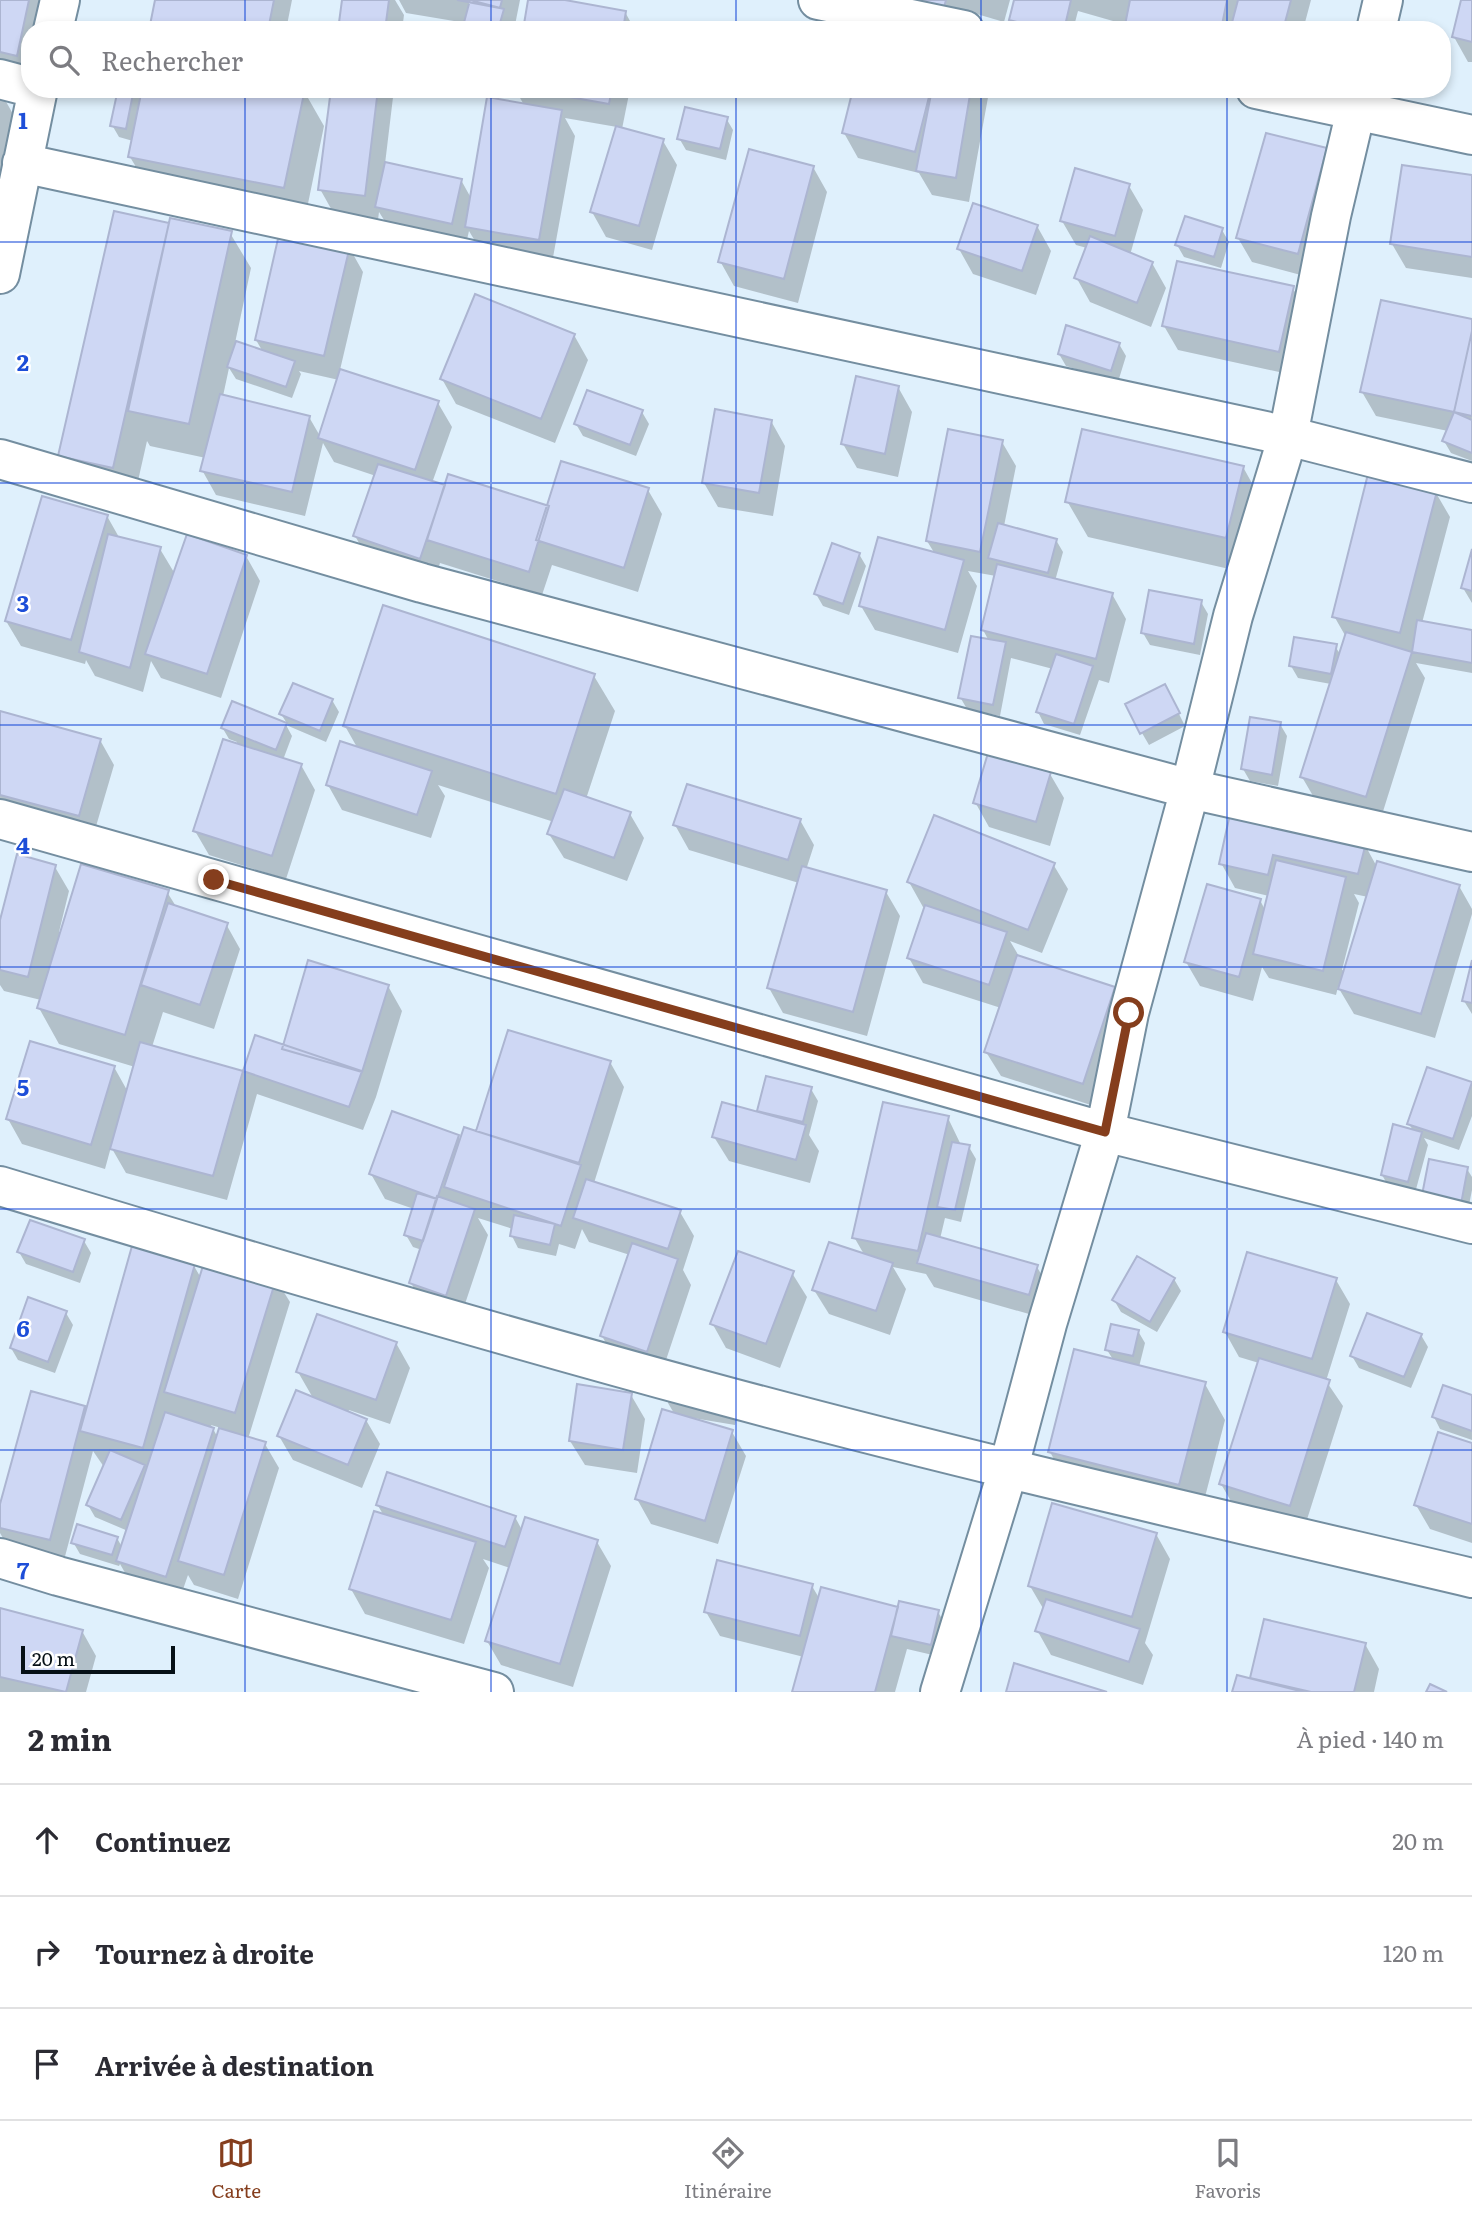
<!DOCTYPE html>
<html lang="fr">
<head>
<meta charset="utf-8">
<style>
	:root { --surface:#fff; --page:#f2f2f3; --text:#2b2b33; --muted:#7c7c81; --line:#e1e1e2; --accent:#853e1d }
	body { margin:0; font-family:Literata,serif; background:var(--page); color:var(--text) }
	.scale { position:absolute; left:21px; bottom:18px; width:154px; box-sizing:border-box; padding-left:7px; border:4px solid #061016; border-top:0; font-size:19px; line-height:24px; white-space:nowrap; color:#061016; -webkit-text-stroke:5px #fff; paint-order:stroke }
	.stop { position:absolute; width:21px; height:21px; margin:-16px; border:5px solid #853e1d; border-radius:50%; background:#fff }
	.stop.end { background:#853e1d; border-color:#fff; box-shadow:0 2px 7px #0008 }
	.list { margin:0; padding:0; list-style:none }
	h2 { display:flex; justify-content:space-between; align-items:center; height:91px; margin:0; padding:0 28px; font-size:30px }
	h2 small { font-size:23px; font-weight:400; color:var(--muted) }
	.list li { display:grid; grid-template-columns:46px 1fr auto; gap:21px; align-items:center; box-sizing:border-box; height:112px; padding:0 28px; border-top:2px solid var(--line) }
	.list b { display:block; font-size:26px; white-space:nowrap }
	.list em { font-size:23px; font-style:normal; color:var(--muted) }
	.icon { flex:none; width:38px; height:38px; fill:none; stroke:currentColor; stroke-width:2; stroke-linecap:round; stroke-linejoin:round }
	.map { position:relative; flex:none; width:1472px; height:1692px; overflow:hidden }
	.search { position:absolute; background:var(--surface); box-shadow:0 4px 10px #0003; left:21px; right:21px; top:21px; height:77px; display:flex; align-items:center; gap:18px; box-sizing:border-box; padding:0 24px; border-radius:28px; color:var(--muted); font-size:26px }
	.sheet { height:427px; background:var(--surface) }
	nav { display:flex; justify-content:space-around; align-items:center; box-sizing:border-box; height:98px; border-top:2px solid var(--line); background:var(--surface); font-size:19px; color:var(--muted) }
	nav a { display:grid; justify-items:center; gap:4px }
	nav .on { color:var(--accent) }
	.map>svg:first-child { display:block }
	.shadow { fill:#0003; fill-rule:evenodd }
	.building { fill:#ced7f4; stroke:#acb5d1; stroke-width:2 }
	.lines { fill:none; stroke-linecap:round; stroke-linejoin:round }
	.street-casing { stroke:#748ea0; stroke-width:42 }
	.street { stroke:#fff; stroke-width:38 }
	.route { stroke:#853e1d; stroke-width:9 }
	.grid { fill:none; stroke:#1d4ed8; stroke-width:2; stroke-opacity:0.55 }
	.grid-label { font-size:23px; text-anchor:middle; font-weight:bold; fill:#1d4ed8; stroke:#fff; stroke-width:5; stroke-linejoin:round; paint-order:stroke }
</style>
</head>
<body>
<div class="map">
<svg width="1472" height="1692" viewBox="0 0 1472 1692">
	<rect width="100%" height="100%" fill="#dff0fc"/>
	<path class="shadow" d="M0,0H57L50,30H30V89L0,83Z
		M157,0H292L286,30H151Z
		M344,0H395L404,15L402,30H340Z
		M399,0H520L514,30H464L466,23L406,13Z
		M530,0H554L625,12L635,30H524Z
		M915,0H1010L1004,22L953,7L949,22Z
		M1016,0H1311L1303,30H1126L1127,25L1078,11L1073,30H1016L1011,20Z
		M1463,0H1472V62H1468L1454,37Z
		M120,89L304,91L324,126L304,223L151,192L130,157L133,141L119,137L112,125Z
		M333,89H394L385,164L461,180L471,198L524,105L515,89H630L622,129L663,141L677,165L652,250L606,237L592,212L617,127L565,118L575,136L552,263L481,251L469,231L465,248L391,231L379,212L378,220L334,214L320,189Z
		M855,89H987L989,92L969,202L932,195L919,173L858,158L844,133Z
		M0,97L4,98L18,123L0,209Z
		M726,118L733,130L726,160L686,150L679,138Z
		M1326,150L1340,175L1312,278L1252,262L1238,238Z
		M813,167L827,192L798,303L734,286L720,261Z
		M1472,177V278L1406,268L1392,244Z
		M1129,186L1143,210L1130,255L1152,263L1166,288L1151,327L1090,302L1076,277L1087,248L1076,245L1062,221Z
		M115,213L170,226L230,233L251,268L235,343L263,352L256,340L349,247L363,272L340,370L438,403L452,427L432,483L548,508L648,490L662,514L638,592L552,565L542,595L440,563L434,582L369,560L355,536L376,476L334,462L323,443L305,516L216,495L202,470L206,458L150,446L147,441L133,503L80,491L60,456ZM229,368L236,379L292,398L301,374L299,371L339,380L320,436L309,417L223,396Z
		M1037,226L1051,251L1036,295L973,274L959,249Z
		M1222,230L1229,242L1221,268L1184,257L1177,245Z
		M1292,287L1307,312L1293,375L1178,350L1164,326Z
		M1472,321V461L1451,453L1444,441L1448,431L1376,416L1362,392Z
		M574,335L588,360L555,443L456,404L442,379Z
		M1119,344L1126,356L1118,382L1066,366L1059,354Z
		M898,387L912,412L898,477L857,468L843,444Z
		M642,412L649,424L636,456L583,436L576,424Z
		M771,421L785,446L773,516L718,507L704,483Z
		M1002,442L1016,466L1004,526L1056,540L1063,552L1055,581L1112,594L1126,619L1109,683L1099,680L1080,735L1044,724L1038,712L1053,669L1011,658L1000,716L967,709L960,697L989,641L983,630L996,576L968,571L977,586L958,653L875,630L861,606L935,554L927,541Z
		M1243,467L1263,503L1247,573L1088,537L1067,501Z
		M1436,493L1450,517L1422,623L1472,632V673L1416,663L1425,678L1380,821L1316,801L1302,777L1331,684L1298,678L1291,666L1335,646L1340,654L1346,637L1334,616Z
		M107,516L120,539L160,549L175,574L246,556L260,581L221,698L161,678L151,661L143,692L95,676L86,660L85,664L21,646L6,621Z
		M859,554L866,566L849,615L823,606L816,594Z
		M1472,555V603L1463,588Z
		M1201,602L1208,614L1200,655L1150,645L1143,633Z
		M594,676L615,711L586,799L630,814L644,838L627,881L564,858L549,834L554,822L438,785L445,796L431,838L342,810L328,785L358,749L345,726Z
		M1171,698L1185,726L1149,745L1142,733Z
		M332,700L339,712L326,742L286,725L292,736L283,760L301,765L315,790L286,879L209,855L195,831L237,742L229,739L222,727L233,703L288,725L281,714Z
		M0,713L100,740L114,765L92,840L0,815Z
		M1280,724L1287,736L1278,786L1250,781L1243,769Z
		M1050,774L1064,798L1050,846L989,827L975,802Z
		M1231,816L1365,845L1377,867L1459,886L1472,909V914L1435,1038L1354,1014L1338,987L1336,995L1269,978L1262,967L1253,1001L1200,986L1186,962L1260,900L1265,910L1269,896L1235,888L1221,863ZM1354,894L1368,897L1345,971L1342,970L1359,903Z
		M800,820L814,845L806,870L886,892L900,916L867,1036L783,1013L769,988L799,883L689,850L675,825Z
		M1053,864L1068,889L1042,953L1010,941L1020,958L1114,988L1128,1013L1097,1107L1001,1076L986,1052L1001,1008L923,983L909,958L926,908L923,907L909,882Z
		M55,867L69,891L59,932L62,933L167,892L177,908L226,924L240,949L214,1029L163,1012L152,1047L244,1073L256,1037L284,1047L388,986L402,1011L376,1097L363,1130L257,1094L227,1200L126,1173L111,1147L105,1169L22,1144L8,1119L114,1067L128,1092L135,1067L59,1044L39,1008L41,1000L4,991L0,985V915L2,919Z
		M1472,967V1014L1464,1001Z
		M610,1062L624,1087L594,1183L680,1212L694,1236L683,1270L691,1285L661,1375L616,1361L602,1336L630,1255L589,1242L582,1229L575,1249L559,1244L556,1256L518,1248L512,1236L513,1229L478,1218L488,1235L460,1319L425,1307L411,1283L422,1250L413,1247L406,1235L414,1209L385,1199L371,1174L458,1136L461,1142Z
		M1429,1069L1472,1084V1116L1459,1150L1424,1138L1428,1145L1415,1193L1389,1187L1382,1175L1414,1132L1409,1124Z
		M811,1089L818,1101L809,1135L819,1151L810,1183L729,1161L714,1137L761,1115L759,1111Z
		M948,1118L961,1145L969,1147L976,1159L961,1222L945,1218L940,1239L1037,1267L1051,1291L1043,1318L934,1287L926,1274L893,1267L906,1289L890,1335L829,1314L814,1290L865,1256L854,1237Z
		M1467,1169L1472,1177V1190L1467,1215L1431,1207Z
		M84,1241L91,1253L80,1283L26,1264L19,1252Z
		M194,1266L201,1278H275L290,1302L248,1439L265,1444L279,1468L238,1599L194,1585L188,1575L179,1601L132,1585L120,1564L119,1566L80,1554L73,1542L117,1538L122,1547L128,1531L95,1517L88,1505L104,1467L93,1451L63,1564L10,1550L0,1533V1511L84,1407L87,1412ZM211,1425L221,1428L218,1438Z
		M792,1273L807,1297L780,1368L726,1348L712,1323Z
		M1174,1279L1181,1291L1157,1332L1121,1312L1114,1300Z
		M1336,1280L1350,1304L1326,1381L1343,1406L1304,1529L1235,1508L1221,1484L1259,1363L1239,1357L1225,1332Z
		M66,1313L73,1325L55,1373L18,1360L11,1348Z
		M1138,1331L1145,1343L1139,1367L1205,1384L1225,1420L1199,1520L1070,1488L1050,1452L1114,1361L1107,1350Z
		M1421,1335L1428,1347L1411,1388L1359,1368L1352,1356Z
		M396,1343L410,1368L390,1424L349,1410L348,1412L366,1420L380,1444L362,1488L293,1460L279,1436L313,1398L298,1372Z
		M672,1377L740,1400L735,1425L693,1418L692,1420L732,1432L746,1456L718,1544L651,1524L637,1499L675,1415L668,1403Z
		M631,1395L645,1419L637,1473L585,1465L570,1441Z
		M1472,1397V1440L1440,1429L1434,1417Z
		M1472,1445V1543L1430,1529L1416,1505Z
		M377,1504L515,1517L522,1530L597,1542L611,1566L573,1687L501,1665L487,1641L510,1568L483,1559L489,1568L464,1644L365,1614L351,1589L384,1516Z
		M1156,1534L1170,1559L1145,1643L1153,1655L1143,1685L1051,1655L1037,1630L1044,1610L1030,1586Z
		M812,1586L819,1598L899,1609L938,1612L945,1624L937,1656L907,1649L895,1692H794L804,1657L720,1636L706,1612Z
		M0,1610L82,1631L96,1656L86,1692H0Z
		M1365,1644L1379,1669L1374,1692H1234L1254,1681L1252,1677Z"/>
	<path class="building" d="M0,0H29L17,56L0,52Z
		M155,0H274L268,30H149Z
		M342,0H389L385,30H338Z
		M457,0H502L500,8Z
		M470,0L504,9L498,30H462Z
		M528,0H565L626,11L623,30H523Z
		M913,0H946L943,11Z
		M1014,0H1071L1064,30H1048L1009,20Z
		M1130,0H1227L1221,30H1124Z
		M1238,0H1291L1283,30H1230Z
		M1461,0H1472V42L1452,37Z
		M118,89H134L126,129L110,126Z
		M142,89H305L284,188L128,157Z
		M331,89H378L365,196L318,190Z
		M524,89H612L609,104Z
		M853,89H931L915,152L842,133Z
		M932,89H971L956,178L916,171Z
		M487,97L562,110L539,240L465,227Z
		M685,107L728,117L720,149L677,139Z
		M616,126L664,139L639,226L590,212Z
		M1266,133L1327,148L1298,254L1236,238Z
		M749,149L814,166L784,279L718,262Z
		M385,162L462,179L452,224L375,207Z
		M1402,165L1472,175V257L1390,244Z
		M1075,168L1130,184L1115,236L1060,221Z
		M973,203L1038,225L1022,271L957,249Z
		M114,211L169,223L113,468L58,456Z
		M1185,216L1223,228L1214,257L1175,245Z
		M170,218L232,231L189,424L128,411Z
		M280,230L350,246L324,356L255,340Z
		M1090,236L1153,262L1137,303L1074,278Z
		M1177,261L1294,286L1279,352L1162,326Z
		M475,294L575,334L541,419L440,379Z
		M1381,300L1472,319V331L1454,412L1360,392Z
		M1066,325L1120,343L1111,371L1058,354Z
		M1472,331V416L1454,412Z
		M236,341L295,361L286,387L227,367Z
		M340,369L439,401L415,470L318,438Z
		M856,376L899,386L885,454L841,444Z
		M587,390L643,410L630,445L574,424Z
		M220,394L310,416L292,492L200,471Z
		M715,409L772,420L759,493L702,483Z
		M1454,412L1472,420V453L1442,441Z
		M948,429L1003,440L980,552L926,541Z
		M1082,429L1244,466L1226,538L1065,502Z
		M561,461L649,488L624,568L536,540Z
		M378,464L445,485L420,559L353,536Z
		M448,474L549,506L529,572L427,540Z
		M1368,474L1437,491L1400,633L1332,617Z
		M42,496L108,515L71,640L5,621Z
		M998,523L1057,539L1048,573L988,558Z
		M108,534L161,547L130,668L79,652Z
		M187,534L247,555L207,674L145,654Z
		M878,537L964,560L945,630L859,606Z
		M832,543L860,553L843,604L814,594Z
		M1472,549V591L1461,588Z
		M997,564L1113,593L1096,659L981,630Z
		M1149,590L1202,600L1194,644L1141,633Z
		M383,605L595,674L556,794L343,726Z
		M1417,620L1472,630V663L1412,652Z
		M1346,632L1412,652L1366,797L1300,777Z
		M971,636L1006,642L993,705L958,698Z
		M1294,637L1337,644L1331,674L1289,666Z
		M1056,654L1093,666L1074,724L1036,712Z
		M293,683L333,699L320,731L279,714Z
		M1165,684L1180,713L1140,734L1125,704Z
		M232,701L287,723L276,750L221,728Z
		M0,711L101,739L79,816L0,795Z
		M1250,717L1281,722L1272,775L1241,769Z
		M223,739L302,764L272,856L193,831Z
		M340,741L432,771L417,815L326,785Z
		M988,753L1051,772L1036,822L973,803Z
		M687,784L801,819L788,860L673,825Z
		M564,789L631,812L614,858L547,834Z
		M1230,814L1366,843L1358,874L1273,855L1268,875L1219,864Z
		M934,815L1055,863L1028,930L907,882Z
		M17,854L56,865L28,977L0,970V920Z
		M1276,860L1346,877L1323,971L1253,954Z
		M1377,861L1460,885L1421,1014L1338,989Z
		M81,864L169,890L125,1035L37,1008Z
		M802,866L887,890L853,1012L767,988Z
		M1207,884L1261,899L1239,977L1184,962Z
		M168,903L228,923L200,1005L141,985Z
		M925,905L1007,932L989,985L907,958Z
		M1017,955L1115,987L1083,1084L984,1052Z
		M308,960L389,985L362,1072L282,1049Z
		M1472,960V1003L1462,1001Z
		M508,1030L611,1061L579,1163L476,1131Z
		M255,1035L362,1071L349,1107L243,1071Z
		M30,1041L115,1066L91,1145L6,1119Z
		M140,1042L243,1071L213,1176L110,1149Z
		M1427,1067L1472,1082L1453,1139L1407,1124Z
		M766,1076L812,1087L803,1122L757,1111Z
		M722,1102L806,1125L796,1160L712,1137Z
		M883,1102L949,1116L918,1251L852,1238Z
		M392,1111L459,1135L437,1199L369,1174Z
		M1393,1124L1422,1132L1408,1182L1381,1175Z
		M464,1127L581,1165L561,1226L444,1187Z
		M952,1142L970,1145L955,1210L937,1207Z
		M1429,1159L1468,1167L1461,1204L1422,1195Z
		M586,1179L681,1210L668,1249L573,1218Z
		M417,1193L437,1199L423,1241L404,1235Z
		M437,1196L475,1209L446,1296L409,1283Z
		M514,1215L555,1224L550,1245L510,1236Z
		M30,1220L85,1239L73,1272L17,1252Z
		M926,1233L1038,1265L1029,1295L917,1263Z
		M829,1242L893,1263L876,1311L812,1290Z
		M632,1243L678,1259L647,1352L600,1336Z
		M132,1246L195,1264L143,1448L80,1431Z
		M738,1251L794,1271L766,1344L710,1324Z
		M1247,1252L1337,1278L1312,1359L1223,1332Z
		M206,1256L277,1276L235,1413L164,1392Z
		M1137,1256L1175,1278L1150,1322L1112,1300Z
		M28,1297L67,1311L48,1362L10,1348Z
		M1367,1313L1422,1334L1404,1377L1350,1356Z
		M317,1314L397,1342L376,1400L296,1372Z
		M1111,1324L1139,1330L1133,1356L1105,1350Z
		M1074,1349L1206,1382L1179,1485L1048,1452Z
		M1259,1358L1330,1380L1290,1506L1219,1484Z
		M577,1384L632,1393L623,1450L569,1441Z
		M1443,1385L1472,1395V1431L1432,1417Z
		M296,1390L367,1419L348,1465L277,1436Z
		M31,1391L85,1406L50,1540L0,1528V1504Z
		M662,1409L733,1430L705,1521L635,1499Z
		M165,1412L214,1428L166,1577L116,1561Z
		M219,1428L266,1442L224,1575L178,1561Z
		M1438,1432L1472,1443V1524L1414,1505Z
		M110,1450L145,1465L121,1520L86,1505Z
		M387,1472L516,1516L505,1547L376,1505Z
		M1052,1503L1157,1533L1132,1617L1028,1586Z
		M374,1511L476,1542L451,1620L349,1589Z
		M525,1517L598,1540L560,1664L485,1641Z
		M77,1524L118,1537L112,1555L71,1543Z
		M717,1560L813,1584L800,1636L704,1612Z
		M821,1587L898,1607L875,1692H792Z
		M1046,1599L1140,1629L1129,1662L1035,1631Z
		M899,1601L939,1610L931,1645L891,1636Z
		M0,1608L83,1630L66,1692L0,1677Z
		M1264,1619L1366,1643L1354,1692H1311L1250,1678Z
		M1014,1663L1107,1692H1006Z
		M1237,1675L1304,1692H1232Z
		M1430,1684L1447,1692H1426Z"/>
	<g class="lines">
		<g class="street-casing">
			<path id="street" d="M818,0L964,30
				M53,30L60,0
				M1376,30L1383,0
				M0,79L30,87
				M1256,89L1472,135
				M22,163L1288,436L1472,483
				M0,274L38,89
				M0,459L422,583L1190,789L1472,852
				M0,819L1105,1132L1472,1224
				M0,1186C234,1257 470,1327 706,1391C960,1460 1216,1518 1472,1578
				M0,1558L58,1576L494,1692
				M940,1692L1008,1470L1047,1324L1105,1132L1129,1013L1190,789L1233,616L1288,436L1331,216L1361,89"/>
		</g>
		<use href="#street" class="street"/>
	</g>
	<g class="lines">
		<path class="route" d="M214,880L1105,1132L1129,1013"/>
	</g>
	<path class="grid" d="M245,0V30M491,0V30M736,0V30M981,0V30M1227,0V30M245,89V1692M491,89V1692M736,89V1692M981,89V1692M1227,89V1692M0,242H1472M0,483H1472M0,725H1472M0,967H1472M0,1209H1472M0,1450H1472"/>
	<g class="grid-label">
		<text x="23" y="129">1</text>
		<text x="23" y="371">2</text>
		<text x="23" y="612">3</text>
		<text x="23" y="854">4</text>
		<text x="23" y="1096">5</text>
		<text x="23" y="1337">6</text>
		<text x="23" y="1579">7</text>
	</g>
</svg>
<div class="scale">20 m</div>
<div class="stop" style="left:1129px;top:1013px"></div>
<div class="stop end" style="left:214px;top:880px"></div>
<div class="search"><svg class="icon" aria-label="search" viewBox="0 0 24 24"><circle cx="10" cy="10" r="6"/><path d="M15 15l6 6"/></svg>Rechercher</div>
</div>
<section class="sheet">
<h2>2 min<small>À pied · 140 m</small></h2>
<ul class="list">
<li><svg class="icon" aria-label="ahead" viewBox="0 0 24 24"><path d="M12 20V5M6 11l6-6 6 6"/></svg><div><b>Continuez</b></div><em>20 m</em></li>
<li><svg class="icon" aria-label="right" viewBox="0 0 24 24"><path d="M7 20v-9h11M14 6l5 5-5 5"/></svg><div><b>Tournez à droite</b></div><em>120 m</em></li>
<li><svg class="icon" aria-label="arrive" viewBox="0 0 24 24"><path d="M6 21V4h12l-3 4 3 4H6"/></svg><div><b>Arrivée à destination</b></div></li>
</ul>
</section>
<nav>
<a class="on"><svg class="icon" aria-label="map" viewBox="0 0 24 24"><path d="M3 6l6-2 6 2 6-2v14l-6 2-6-2-6 2zM9 4v14M15 6v14"/></svg>Carte</a>
<a><svg class="icon" aria-label="directions" viewBox="0 0 24 24"><path d="M12 3l9 9-9 9-9-9zM9 14v-3h6M13 9l2 2-2 2"/></svg>Itinéraire</a>
<a><svg class="icon" aria-label="saved" viewBox="0 0 24 24"><path d="M7 4h10v16l-5-4-5 4z"/></svg>Favoris</a>
</nav>
</body>
</html>
